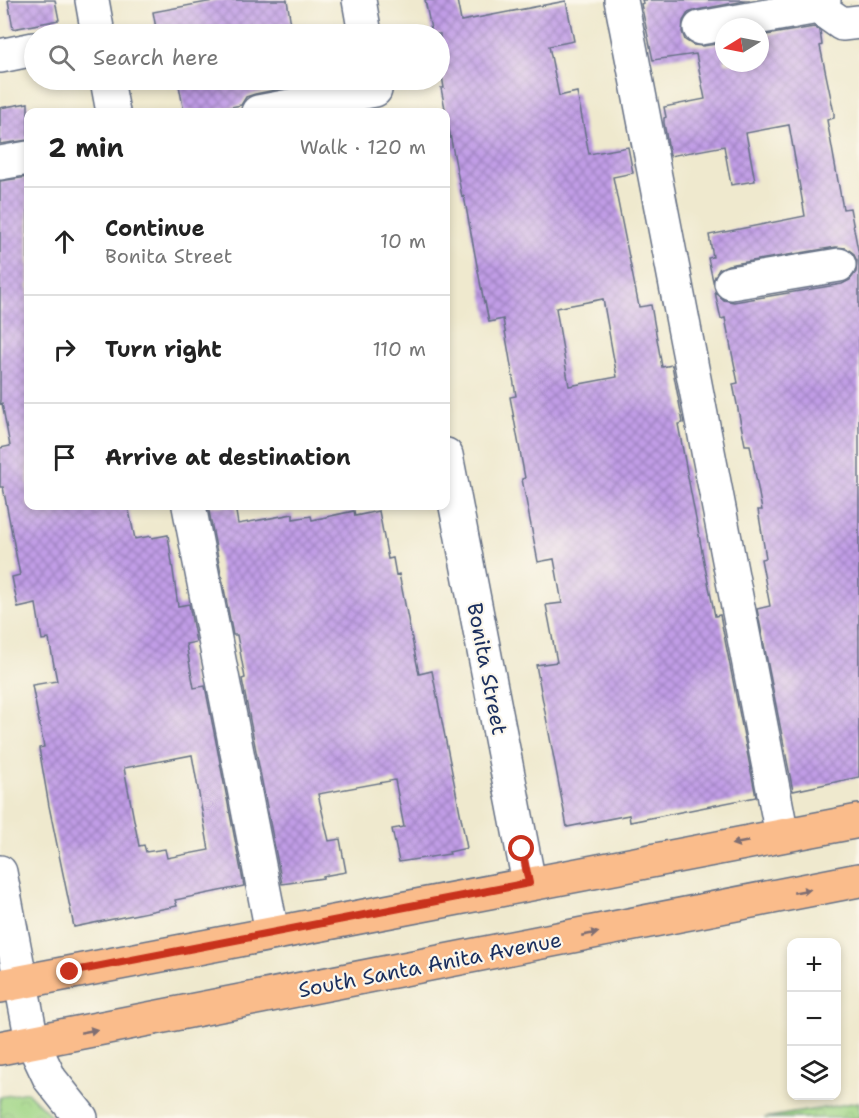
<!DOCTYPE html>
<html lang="en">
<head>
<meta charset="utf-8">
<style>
	:root { --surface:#fff; --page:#f2f2f2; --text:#222; --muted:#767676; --line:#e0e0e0 }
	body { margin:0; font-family:"Shantell Sans",sans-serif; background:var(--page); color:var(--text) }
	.controls { position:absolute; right:18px; bottom:18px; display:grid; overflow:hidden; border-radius:12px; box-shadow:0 3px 9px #0003 }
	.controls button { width:54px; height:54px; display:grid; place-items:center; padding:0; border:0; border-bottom:2px solid var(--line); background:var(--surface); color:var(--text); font:30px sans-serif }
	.compass { position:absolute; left:715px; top:18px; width:54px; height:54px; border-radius:50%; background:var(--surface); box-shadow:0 3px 9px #0003; rotate:260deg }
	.stop { position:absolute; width:18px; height:18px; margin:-14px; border:4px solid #c8321e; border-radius:50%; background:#fff }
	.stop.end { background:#c8321e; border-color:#fff; box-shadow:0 2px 6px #0008 }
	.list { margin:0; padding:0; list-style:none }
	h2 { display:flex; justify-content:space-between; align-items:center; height:78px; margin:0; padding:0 24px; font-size:26px }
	h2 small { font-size:20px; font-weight:400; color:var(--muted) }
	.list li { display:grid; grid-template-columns:39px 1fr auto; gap:18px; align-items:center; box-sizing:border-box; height:108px; padding:0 24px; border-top:2px solid var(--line) }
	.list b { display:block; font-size:22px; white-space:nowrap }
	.list p { margin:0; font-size:20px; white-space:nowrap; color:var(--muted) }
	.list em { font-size:20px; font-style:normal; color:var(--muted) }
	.icon { flex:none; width:33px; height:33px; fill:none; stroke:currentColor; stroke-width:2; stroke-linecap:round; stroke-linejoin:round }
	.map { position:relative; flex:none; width:859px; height:1118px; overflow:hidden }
	.search { position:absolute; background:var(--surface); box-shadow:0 3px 9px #0003; left:24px; top:24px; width:426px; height:66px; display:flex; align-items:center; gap:15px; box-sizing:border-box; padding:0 21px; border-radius:33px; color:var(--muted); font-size:22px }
	.panel { position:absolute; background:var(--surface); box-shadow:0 3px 9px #0003; left:24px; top:108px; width:426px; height:402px; border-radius:12px }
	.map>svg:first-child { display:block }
	.park { fill:url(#park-crowns); stroke:#5e8272; stroke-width:1.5 }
	.building { fill:url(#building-cross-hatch); fill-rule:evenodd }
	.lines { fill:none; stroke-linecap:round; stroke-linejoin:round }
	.minor-casing { stroke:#657085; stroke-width:36 }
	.major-casing { stroke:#657085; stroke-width:36 }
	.minor { stroke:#fff; stroke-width:33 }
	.major { stroke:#fabc8b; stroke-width:33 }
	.oneway { fill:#7f6e72 }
	.route { stroke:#c8321e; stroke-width:8 }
	.labels { text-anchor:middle; stroke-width:4.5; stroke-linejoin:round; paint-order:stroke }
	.street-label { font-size:21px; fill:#1b2f5e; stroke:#fbf7ec }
</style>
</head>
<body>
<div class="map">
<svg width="859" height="1118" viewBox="0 0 859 1118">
	<defs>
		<pattern id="park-crowns" width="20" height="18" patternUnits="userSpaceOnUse" patternTransform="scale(1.5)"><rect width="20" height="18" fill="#a1d686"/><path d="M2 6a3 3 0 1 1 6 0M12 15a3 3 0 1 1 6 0" fill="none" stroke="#8ab876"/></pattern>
		<pattern id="building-cross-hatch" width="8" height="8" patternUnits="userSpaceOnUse" patternTransform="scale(1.5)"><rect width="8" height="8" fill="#c19de6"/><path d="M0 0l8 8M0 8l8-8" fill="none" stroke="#9c80be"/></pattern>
	</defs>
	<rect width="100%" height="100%" fill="#fbf7ec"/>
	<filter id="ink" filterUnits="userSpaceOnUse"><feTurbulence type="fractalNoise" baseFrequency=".0167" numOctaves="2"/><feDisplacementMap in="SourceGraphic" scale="12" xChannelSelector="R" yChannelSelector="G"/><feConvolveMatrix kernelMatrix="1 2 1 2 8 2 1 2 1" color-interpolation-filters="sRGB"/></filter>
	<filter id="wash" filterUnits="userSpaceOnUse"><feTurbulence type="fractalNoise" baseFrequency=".008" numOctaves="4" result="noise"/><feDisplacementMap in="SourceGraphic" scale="24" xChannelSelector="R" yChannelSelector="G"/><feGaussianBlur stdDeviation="1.35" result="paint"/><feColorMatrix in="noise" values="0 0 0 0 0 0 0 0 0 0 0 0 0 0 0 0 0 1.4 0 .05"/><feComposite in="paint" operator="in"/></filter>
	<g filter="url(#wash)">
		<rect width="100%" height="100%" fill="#efe9ce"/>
		<path class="park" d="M27,1092L53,1118H0V1097Z
			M859,1102V1118H764Z"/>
		<g id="blocks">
			<path class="building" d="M8,0H55L59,20L13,29Z
				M218,0H287L292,31L274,34H157L153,12Z
				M425,0H457L461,21L566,1L574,41L549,46L559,96L577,92L589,154L628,147L633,173L613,177L639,307L651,305L662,367L672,365L683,423L678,424L705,567L715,616L720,615L756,797L630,822L629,815L567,827L536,665L557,662L546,605L562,603L554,559L538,562L522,479L525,478L510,397L516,396L503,319L489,322L485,302L484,303L464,196L462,197L441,88H444L440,64V34H432ZM603,299L617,377L569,386L556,308Z
				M642,0H750L697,10L688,13L683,21L682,32L685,40L693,45L703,46L724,43V63H760V36L814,27L820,31L822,45L820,46L834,113V118L827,120L843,209L850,208L859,255V777L793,791L757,609L770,606L761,559L766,558L758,510H762L750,445H745L733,384L738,383L725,318L721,319L715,292L724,300L734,302L842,284L850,280L856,272L857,261L853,253L846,248L836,247L728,265L719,269L713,281L708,258L713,257L709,235L805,216L789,125L746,133L755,181L731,185L724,146L670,156L664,123V118L666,117L664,107L705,99L696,54L653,60L641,4L643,3Z
				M178,80H308L309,83L255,94L246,97L241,105L211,111L194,112V110L184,112Z
				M28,103V140L0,144V108Z
				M28,177V506H128L135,539L151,536L152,538L168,535L178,606L189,604L196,642L186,644L194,688L205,686L244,886L175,900L177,906L74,927L49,806L39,748L44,747L32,685L57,681L49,639L42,640L36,604L18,608L12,577L20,575L3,487H0V448L10,446L2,403L0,404V181ZM192,755L209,850L167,858L165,849L146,852L144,845L139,846L124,768Z
				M208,506H235L238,524L293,514V519L311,516L312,520L354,511L355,516L379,511L388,559L393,558L396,575L399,574L419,674L432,671L467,848L449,852L450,854L399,862L392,829L404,827L395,780L318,794L329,841L340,839L346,872L323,876V878L282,884L242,679L245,678L237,635H233Z"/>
		</g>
	</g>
	<g filter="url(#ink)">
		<use href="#blocks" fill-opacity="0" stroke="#657085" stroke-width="1.5"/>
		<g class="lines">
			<g class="minor-casing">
				<path id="minor" d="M92,0L98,34
					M359,0L365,34
					M621,0L782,835
					M824,0L818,7L842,24L859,22
					M700,28L818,7
					M0,56L34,49
					M107,80L113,112
					M258,112L375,90
					M0,163L28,158
					M731,283L839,265
					M446,455L529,883
					M189,506L272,932
					M0,872L32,1041L50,1079L81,1118"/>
			</g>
			<g class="major-casing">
				<path id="major" d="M0,986L859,821
					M0,1048L859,880"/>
			</g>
			<use href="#minor" class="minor"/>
			<use href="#major" class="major"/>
		</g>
		<defs><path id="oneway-solid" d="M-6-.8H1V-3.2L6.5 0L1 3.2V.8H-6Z" transform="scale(1.5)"/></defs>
		<g class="oneway">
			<use href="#oneway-solid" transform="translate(740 843) rotate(169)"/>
			<use href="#oneway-solid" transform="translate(802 891) rotate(-11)"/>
			<use href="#oneway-solid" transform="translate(590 934) rotate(-11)"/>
			<use href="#oneway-solid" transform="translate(89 1031) rotate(-11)"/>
		</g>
	</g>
	<g class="lines" filter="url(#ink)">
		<path class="route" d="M70,972L529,883L522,849"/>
	</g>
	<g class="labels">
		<g class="street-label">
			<text transform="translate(487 669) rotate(79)" y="7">Bonita Street</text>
			<text transform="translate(430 965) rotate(-11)" y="7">South Santa Anita Avenue</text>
		</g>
	</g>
</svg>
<div class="controls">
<button>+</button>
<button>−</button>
<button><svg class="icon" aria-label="layers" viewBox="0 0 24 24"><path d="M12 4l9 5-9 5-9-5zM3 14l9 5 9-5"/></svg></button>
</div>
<svg class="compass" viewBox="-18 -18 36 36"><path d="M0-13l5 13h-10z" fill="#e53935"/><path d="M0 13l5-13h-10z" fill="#767676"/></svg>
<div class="stop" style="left:522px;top:849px"></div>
<div class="stop end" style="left:70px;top:972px"></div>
<div class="search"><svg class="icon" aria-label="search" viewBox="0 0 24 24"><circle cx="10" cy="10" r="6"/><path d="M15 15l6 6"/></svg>Search here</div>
<section class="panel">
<h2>2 min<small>Walk · 120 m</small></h2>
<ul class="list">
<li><svg class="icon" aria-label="ahead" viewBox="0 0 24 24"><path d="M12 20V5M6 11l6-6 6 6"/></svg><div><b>Continue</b><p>Bonita Street</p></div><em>10 m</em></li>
<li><svg class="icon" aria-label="right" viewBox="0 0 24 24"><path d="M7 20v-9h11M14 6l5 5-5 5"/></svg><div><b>Turn right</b></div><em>110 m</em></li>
<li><svg class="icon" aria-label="arrive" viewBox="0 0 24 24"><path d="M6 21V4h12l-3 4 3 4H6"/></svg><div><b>Arrive at destination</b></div></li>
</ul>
</section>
</div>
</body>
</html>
